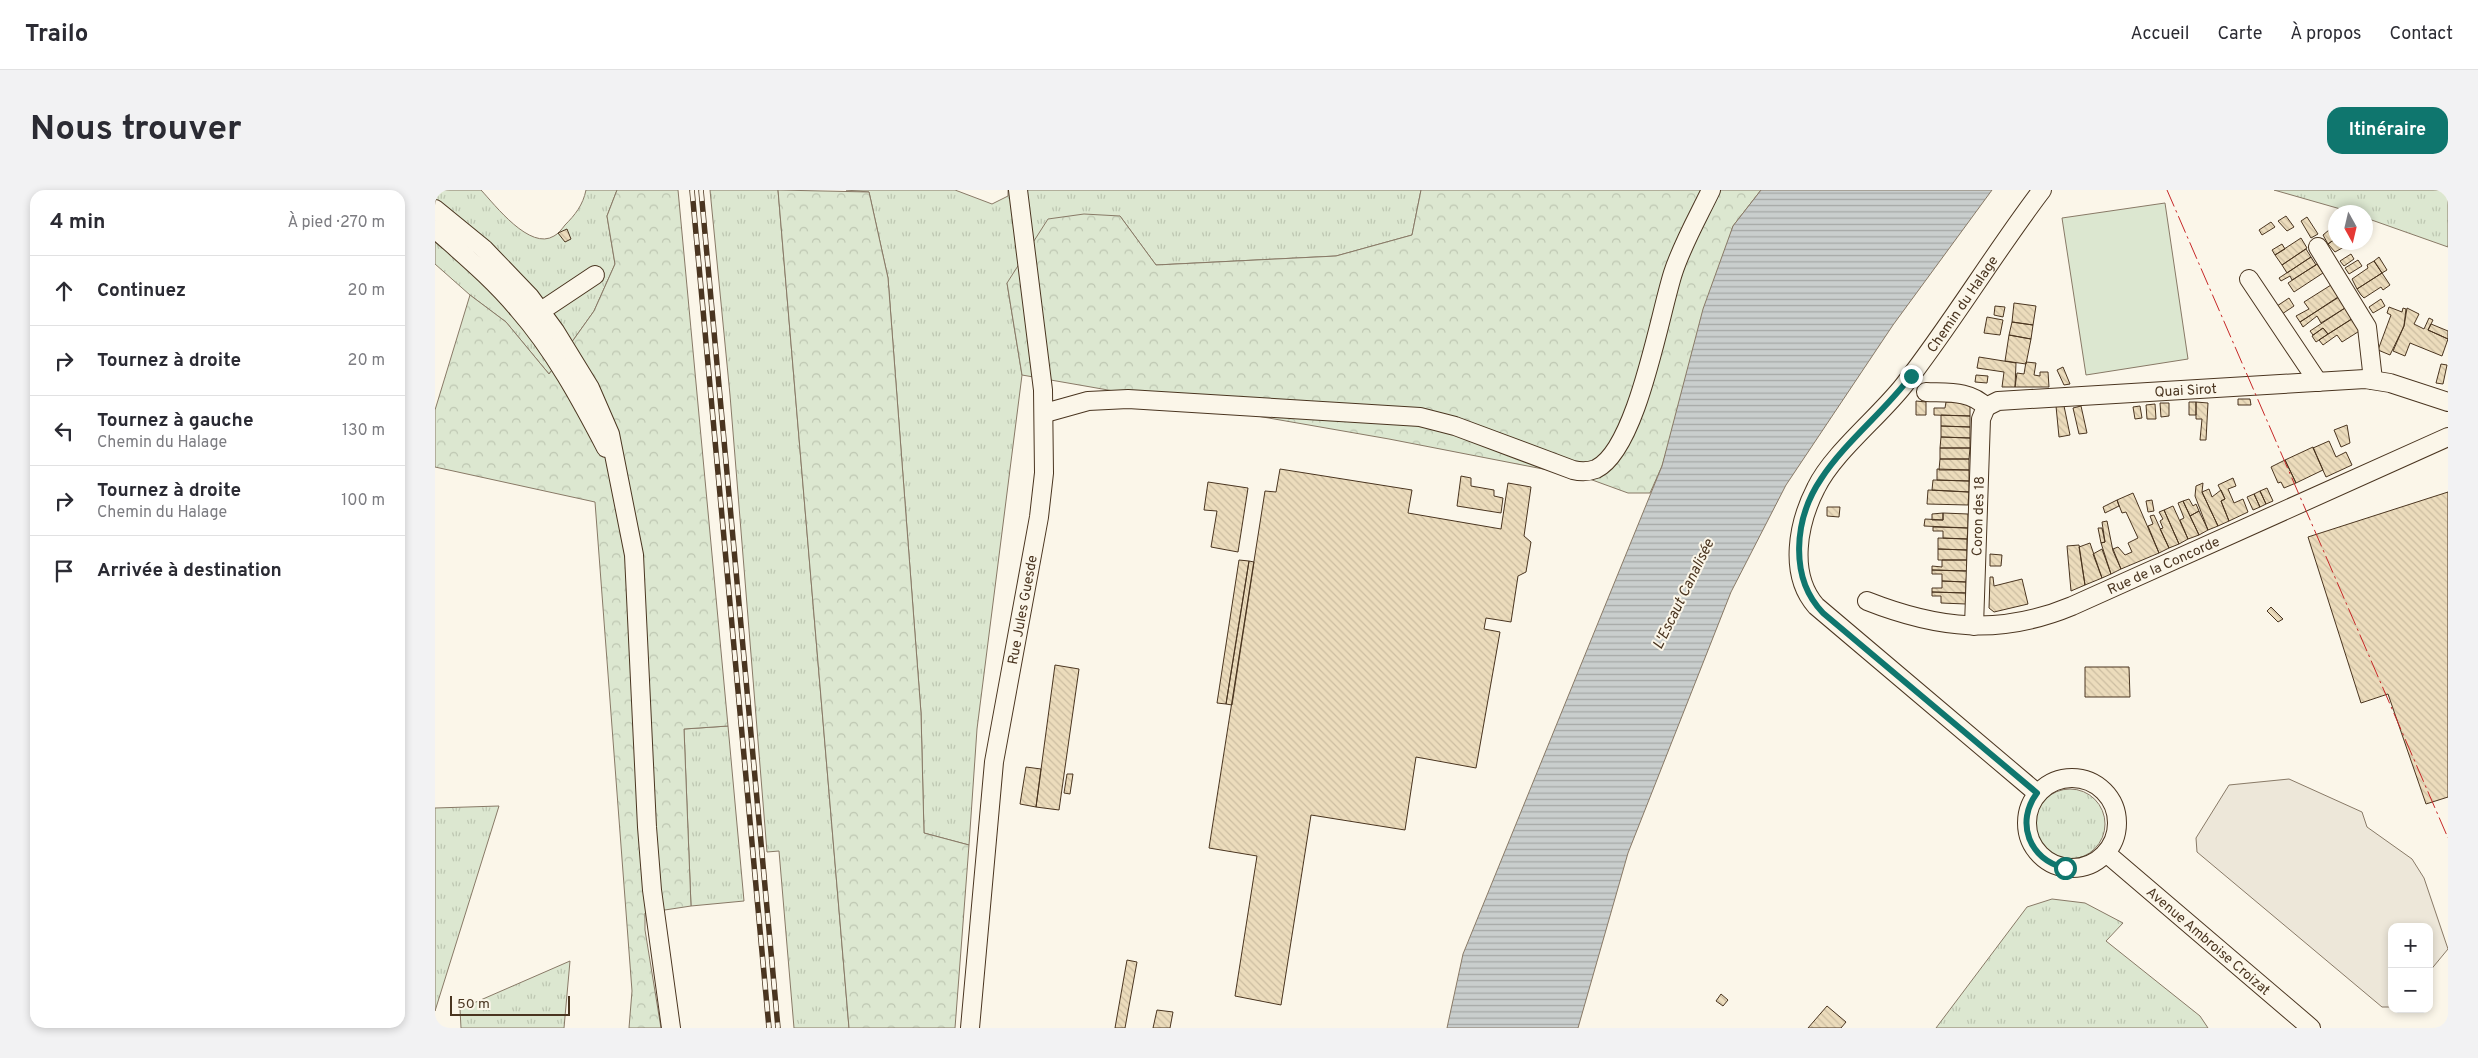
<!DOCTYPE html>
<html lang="fr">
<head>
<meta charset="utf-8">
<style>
	:root { --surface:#fff; --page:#f2f2f3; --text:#2b2b33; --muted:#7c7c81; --line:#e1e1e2; --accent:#0f766e }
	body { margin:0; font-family:Overpass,sans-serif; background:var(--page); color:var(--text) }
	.controls { position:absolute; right:15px; bottom:15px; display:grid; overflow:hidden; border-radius:10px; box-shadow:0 2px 8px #0003 }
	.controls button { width:45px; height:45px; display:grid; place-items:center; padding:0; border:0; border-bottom:1px solid var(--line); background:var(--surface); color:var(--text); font:25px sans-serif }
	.compass { position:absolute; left:1893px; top:15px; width:45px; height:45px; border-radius:50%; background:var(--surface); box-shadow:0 2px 8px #0003; rotate:172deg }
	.scale { position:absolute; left:15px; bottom:12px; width:120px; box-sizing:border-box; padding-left:5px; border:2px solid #4a3520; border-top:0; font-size:14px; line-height:18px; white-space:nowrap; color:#4a3520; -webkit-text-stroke:4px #fbf6e9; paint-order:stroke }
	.stop { position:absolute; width:15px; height:15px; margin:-11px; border:4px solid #0f766e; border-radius:50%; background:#fff }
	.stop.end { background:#0f766e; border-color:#fff; box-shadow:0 1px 5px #0008 }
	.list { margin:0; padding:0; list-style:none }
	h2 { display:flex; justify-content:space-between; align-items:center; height:65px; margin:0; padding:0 20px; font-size:21px }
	h2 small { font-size:16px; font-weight:400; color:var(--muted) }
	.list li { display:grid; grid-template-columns:32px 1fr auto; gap:15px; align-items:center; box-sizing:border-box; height:70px; padding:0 20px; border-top:1px solid var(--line) }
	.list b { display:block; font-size:19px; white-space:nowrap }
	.list p { margin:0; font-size:16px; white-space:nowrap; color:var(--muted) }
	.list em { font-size:16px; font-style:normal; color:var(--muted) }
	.icon { flex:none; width:28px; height:28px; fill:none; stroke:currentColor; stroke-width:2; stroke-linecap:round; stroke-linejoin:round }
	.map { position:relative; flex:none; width:2013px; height:838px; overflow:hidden; border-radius:15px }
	header { display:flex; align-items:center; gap:30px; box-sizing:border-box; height:70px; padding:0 25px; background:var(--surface); border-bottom:1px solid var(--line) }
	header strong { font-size:24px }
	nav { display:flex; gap:28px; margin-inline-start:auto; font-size:18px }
	.intro { display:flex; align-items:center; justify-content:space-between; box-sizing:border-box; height:120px; padding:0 30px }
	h1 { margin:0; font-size:35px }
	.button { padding:12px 22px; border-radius:15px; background:var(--accent); color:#fff; font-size:18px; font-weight:700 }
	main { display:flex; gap:30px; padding:0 30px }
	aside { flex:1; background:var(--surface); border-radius:15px; box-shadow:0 2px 8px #0003 }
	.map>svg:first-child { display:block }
	.grass { fill:url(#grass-tufts); stroke:#887966 }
	.forest { fill:url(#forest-crowns); stroke:#887966 }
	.garden { fill:#dce7d0; stroke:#887966 }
	.parking { fill:#ede7d9; stroke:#887966 }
	.water { fill:url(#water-rules); stroke:#887966 }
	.building { fill:url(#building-back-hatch); stroke:#4a3520 }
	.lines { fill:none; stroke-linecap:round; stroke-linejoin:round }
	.minor-casing { stroke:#4a3520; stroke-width:20 }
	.minor { stroke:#fbf6e9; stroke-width:18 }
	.rail-casing { stroke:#4a3520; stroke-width:5.5 }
	.rail { stroke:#fbf6e9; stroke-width:4; stroke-dasharray:11; stroke-linecap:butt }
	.power { stroke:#c62828; stroke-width:1; stroke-dasharray:18 4 2.5 4; stroke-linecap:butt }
	.route { stroke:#0f766e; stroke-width:6 }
	.labels { text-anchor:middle; stroke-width:4; stroke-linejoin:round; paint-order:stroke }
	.street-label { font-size:14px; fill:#4a3520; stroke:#fbf6e9 }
	.water-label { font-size:15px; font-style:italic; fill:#4a3520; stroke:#fbf6e9 }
</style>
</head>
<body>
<header>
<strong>Trailo</strong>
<nav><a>Accueil</a><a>Carte</a><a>À propos</a><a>Contact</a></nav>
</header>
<div class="intro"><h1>Nous trouver</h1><a class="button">Itinéraire</a></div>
<main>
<aside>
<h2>4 min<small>À pied · 270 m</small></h2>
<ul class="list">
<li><svg class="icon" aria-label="ahead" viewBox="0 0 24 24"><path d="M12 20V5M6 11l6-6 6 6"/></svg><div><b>Continuez</b></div><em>20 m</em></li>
<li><svg class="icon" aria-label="right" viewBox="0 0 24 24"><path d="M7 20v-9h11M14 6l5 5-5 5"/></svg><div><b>Tournez à droite</b></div><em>20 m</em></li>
<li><svg class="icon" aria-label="left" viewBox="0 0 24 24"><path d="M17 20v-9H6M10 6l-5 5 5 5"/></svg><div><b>Tournez à gauche</b><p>Chemin du Halage</p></div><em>130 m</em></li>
<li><svg class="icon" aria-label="right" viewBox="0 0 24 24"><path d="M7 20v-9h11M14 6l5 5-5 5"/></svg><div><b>Tournez à droite</b><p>Chemin du Halage</p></div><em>100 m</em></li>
<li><svg class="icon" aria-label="arrive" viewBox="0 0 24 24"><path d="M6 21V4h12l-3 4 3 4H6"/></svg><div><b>Arrivée à destination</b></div></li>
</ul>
</aside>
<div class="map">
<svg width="2013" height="838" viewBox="0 0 2013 838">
	<defs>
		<pattern id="grass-tufts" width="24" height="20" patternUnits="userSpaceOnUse" patternTransform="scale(1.25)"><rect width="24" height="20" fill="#dce7d0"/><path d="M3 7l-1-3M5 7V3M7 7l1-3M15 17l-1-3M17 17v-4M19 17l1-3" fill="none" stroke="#bec7b2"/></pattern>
		<pattern id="forest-crowns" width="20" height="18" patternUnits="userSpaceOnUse" patternTransform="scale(1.25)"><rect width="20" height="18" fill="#dce7d0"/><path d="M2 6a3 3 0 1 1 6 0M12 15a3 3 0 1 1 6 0" fill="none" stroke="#bec7b2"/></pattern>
		<pattern id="water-rules" width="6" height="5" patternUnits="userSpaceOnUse" patternTransform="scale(1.25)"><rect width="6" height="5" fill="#c9cecd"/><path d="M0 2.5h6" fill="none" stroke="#a5a8a6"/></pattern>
		<pattern id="building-back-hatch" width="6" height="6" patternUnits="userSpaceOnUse" patternTransform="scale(1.25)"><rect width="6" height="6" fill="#ecdcbc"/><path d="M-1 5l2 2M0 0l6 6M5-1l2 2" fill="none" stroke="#ccbda1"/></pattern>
	</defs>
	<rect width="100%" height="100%" fill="#fbf6e9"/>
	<path class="grass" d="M0,0H46C60,15 95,61 119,46C123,44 127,39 130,35C140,25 148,15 151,0H182L172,26L180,74L159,121L114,184L71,132L35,105L0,74Z
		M275,0H343L414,838H359L344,661L332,662L295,205Z
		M411,0H520L557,14L573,6V0H986L977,45L901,66L721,75L685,26L572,93L587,185L542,539L534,655L489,643L486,523L453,88L434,2Z
		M1839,0H2013V57L1931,28L1930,22H1916Z
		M293,536L309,711L256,716L249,539Z
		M1600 634a35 35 0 1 1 70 0a35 35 0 1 1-70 0Z
		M64,616L0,821V618Z
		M1617,709L1650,713L1688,733L1671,751L1765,826L1773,838H1501L1592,717Z
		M135,771L129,838H26L25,819Z"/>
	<path class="forest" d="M182,0H243L293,536L249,539L256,716L210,723V740L226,838H194L197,801L160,312L0,277V220L35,105L71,132L114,184L159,121L180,74L172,26Z
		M343,0L434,2L453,88L486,523L489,643L534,655L520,838H414Z
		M986,0H1326L1298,36L1227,276L1215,303H1193L1149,287L954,249L587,185L572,93L613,29L649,24L685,26L721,75L901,66L977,45Z"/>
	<path class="garden" d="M1730,13L1753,169L1651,185L1627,28Z"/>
	<path class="parking" d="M1854,589L1927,622L1932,637L1977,669L1989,688L2013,759L1994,782V737H1957V817H1947L1762,662L1761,648L1794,595Z"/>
	<path class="water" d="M1326,0H1557L1458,135L1351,295L1296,402L1193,663L1143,838H1012L1028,764L1227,276L1268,119L1298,36Z"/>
	<path class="building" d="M1851,26L1859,37L1852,41L1843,31Z
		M1872,27L1883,44L1876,48L1866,31Z
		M1836,32L1840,37L1827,45L1824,40Z
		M1900,35V49L1893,54L1888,45Z
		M132,39L136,49L130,52L123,43Z
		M1866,48L1872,58L1847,75L1840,65Z
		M1900,49V52H1918L1900,62L1893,54Z
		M1847,54L1850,59L1840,65L1837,60Z
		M1871,59L1876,67L1852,83L1847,75Z
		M1916,64L1919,69L1909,76L1905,71Z
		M1876,67L1881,75L1857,90L1855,86L1846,91L1844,88Z
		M1944,67L1952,80L1947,83L1939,71Z
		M1923,70L1927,76L1914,84L1910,78Z
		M1939,71L1947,83L1922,99L1917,89L1933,78L1932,75Z
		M1882,74L1888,83L1859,102L1853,93Z
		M1947,83L1955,95L1948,100L1946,97L1929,108L1926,105L1922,99Z
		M1896,95L1904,107L1865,132L1861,126L1874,119L1869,112Z
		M1903,107L1910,118L1886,133L1882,126L1868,137L1865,132Z
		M1854,108L1859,116L1847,124L1842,116Z
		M1946,109L1950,116L1938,123L1934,117Z
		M1579,113L1601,116L1598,135L1577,132Z
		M1560,116L1570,117L1568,127L1559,125Z
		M1954,117L1967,122L1968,118L1971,119L1969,136L1955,165L1943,160L1956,125L1952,123Z
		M1910,118L1917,129L1893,144L1888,138L1878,145L1875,141Z
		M1972,118L1984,124L1979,134L1989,139L1994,128L1998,130L1993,140L2013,149L2007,166L1975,153L1970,166L1958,161L1969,136Z
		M1552,127L1568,130L1565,145L1549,143Z
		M1918,128L1926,140L1907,152L1902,145L1888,155L1884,150Z
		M1577,132L1598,135L1596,149L1574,145Z
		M1996,134L2013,141V149L1993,140Z
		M1888,138L1893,144L1881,152L1877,146Z
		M1574,145L1596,149L1591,174L1570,171Z
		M1544,167L1581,173L1580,197H1567L1569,182L1542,178Z
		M1591,172L1601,173L1599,185L1605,186V182H1613L1614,197H1580L1582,183L1589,184Z
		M2006,174L2012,175L2008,194L2001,193Z
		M1628,177L1635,194L1629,195L1622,180Z
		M1541,185L1553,186L1552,193L1540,192Z
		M1803,209H1815L1816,215H1803Z
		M1481,211L1491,212V225H1481Z
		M1511,212H1535V226L1499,225V218H1510Z
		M1754,212H1761V225H1754Z
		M1761,212L1773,213L1771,250H1765L1767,229H1761Z
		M1725,213H1734V226L1726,227Z
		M1720,214L1721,229H1712L1711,215Z
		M1621,216H1629L1635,245L1624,247Z
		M1646,216L1652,243L1644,244L1638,218Z
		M1705,216L1707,228L1700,229L1698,217Z
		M1506,225L1535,226V237L1506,236Z
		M1912,235L1915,253L1906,257L1899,240Z
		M1506,236L1535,237V248L1506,247Z
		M1506,247L1535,248V258H1505Z
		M1894,251L1901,267L1911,262L1917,275L1891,287L1878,258Z
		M1878,257L1888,280L1861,293L1850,270Z
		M1505,258H1535L1534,269H1505Z
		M1505,269H1534V280H1504Z
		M1850,270L1861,293L1849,298L1846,292L1843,293L1836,277Z
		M845,279L977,300L973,323L1066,339L1073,293L1096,297L1089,346L1096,352L1091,382L1083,386L1076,432L1051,428L1049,439L1065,442L1041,578L981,567L970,640L876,625L846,815L800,806L822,666L774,658L830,301L841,302Z
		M1502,279L1534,280V291L1502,290Z
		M1026,286L1036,288V296L1059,300V306L1068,308L1066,323L1022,316Z
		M1798,288L1801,296L1793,299L1799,313L1808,309L1813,322L1794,331L1786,311L1790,309L1783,295Z
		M1498,290L1534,291V302L1497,300Z
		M773,292L813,298L803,362L776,357L782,321L769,320Z
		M1768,293L1767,302L1783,336L1773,340L1760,306L1761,296Z
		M1832,298L1838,311L1831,314L1825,301Z
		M1774,299L1777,307L1786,300L1790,309L1786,311L1794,331L1783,336L1767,302Z
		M1493,300L1534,302L1533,315L1492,314Z
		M1825,301L1831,314L1825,317L1819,304Z
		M2013,302V607L1991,614L1953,504L1926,513L1873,347Z
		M1698,303L1724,363L1686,379L1678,359L1683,357L1690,365L1697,362L1693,353L1703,348L1691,322L1687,323L1682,310Z
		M1819,304L1825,317L1818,320L1812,307Z
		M1754,309L1758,316L1761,314L1764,321L1755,326L1748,311Z
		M1682,310L1684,316L1670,323L1668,317Z
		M1717,310L1719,321L1713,322L1711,311Z
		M1748,311L1764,345L1753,349L1745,330L1749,328L1743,313Z
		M1738,316L1753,349L1744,354L1729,320Z
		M1392,317H1405L1404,327L1392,326Z
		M1729,320L1744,354L1734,358L1725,339L1728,338L1725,331L1728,329L1724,322Z
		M1764,321L1773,340L1764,345L1755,326Z
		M1508,323V330H1497V324Z
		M1508,323L1533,324V338L1489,336L1490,329L1508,330Z
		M1719,325L1734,358L1724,363L1713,336L1718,334L1715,326Z
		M1672,331L1678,361L1686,379L1676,384L1666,353L1670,352L1667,332Z
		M1498,337L1533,338L1532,349L1508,348V341H1498Z
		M1663,338H1667L1670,352L1666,353Z
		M1503,348L1532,349V360L1503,359Z
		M1655,353L1667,388L1650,395L1644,357Z
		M1644,355L1650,395L1636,401L1632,356Z
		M1503,359L1532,360V370H1503Z
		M1667,359L1676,384L1667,388L1658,364Z
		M1555,364L1567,365L1566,376H1555Z
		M804,370L814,371L791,514L782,513Z
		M1507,370H1532V381L1497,380V376L1507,377Z
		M814,371L819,372L797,515L791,514Z
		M1497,380L1532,381L1531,392L1507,391V384H1497Z
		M1555,387H1558L1559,396L1587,389L1593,414L1559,422L1554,418Z
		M1507,391L1531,392V403L1497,402V398H1507Z
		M1497,402L1531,403V414L1506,413V406H1497Z
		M1836,417L1848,429L1843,432L1832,421Z
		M620,475L644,479L624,620L601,617Z
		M1650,477H1694L1695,507H1650Z
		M591,577L606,579L601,617L585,614Z
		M632,584H638L635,604L629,603Z
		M692,770L702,772L690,838H680Z
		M1286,804L1293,810L1288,816L1281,811Z
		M1392,816L1411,832L1406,838H1373Z
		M722,820L738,822L735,838H718Z"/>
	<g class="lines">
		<g class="minor-casing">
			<g id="minor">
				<path d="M0,19L49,59L95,107L120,141L155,198L175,244L199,365L212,637L217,700L236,838"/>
				<path d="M0,39C29,65 58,89 83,119C119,160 146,210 171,258"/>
				<path d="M1883,57L1932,137L1938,190"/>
				<path d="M1814,89L1883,192"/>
				<path d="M97,127L160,85"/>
				<path id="s1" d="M1491,202C1512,203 1535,200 1551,217L1563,211L1930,189L1955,193L2013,212"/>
				<path d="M610,223L653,211L693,209L985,227L1020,236L1138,280C1146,282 1153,282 1161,279C1202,259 1224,127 1238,83C1247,55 1263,27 1276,0"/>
				<path id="s2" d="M1432,411C1503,439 1565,446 1637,416L2013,247"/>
				<path id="s3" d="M1539,436L1546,229L1551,217"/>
				<circle cx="1637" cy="633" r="45"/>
				<path id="s4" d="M1602,603L1381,416C1353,384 1363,333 1381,298C1398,263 1444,227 1469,195C1518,132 1559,63 1607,0"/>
				<path id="s5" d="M1671,663L1876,838"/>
				<path id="s6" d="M535,838L559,572L604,327L609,283L608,200L583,0"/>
			</g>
		</g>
		<use href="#minor" class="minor"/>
		<g class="rail-casing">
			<path id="rail" d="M257,0L334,838
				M266,0L343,838"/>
		</g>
		<use href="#rail" class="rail"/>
		<path class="power" d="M1732,0L2013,648"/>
	</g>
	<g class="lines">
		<path class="route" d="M1476,186C1449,222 1410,252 1386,289C1359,329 1354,388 1388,423L1602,603C1580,632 1594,670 1630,678"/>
	</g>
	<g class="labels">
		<g class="street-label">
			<text dy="5" stroke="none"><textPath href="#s4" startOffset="650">Chemin du Halage</textPath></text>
			<text dy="5" stroke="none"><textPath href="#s1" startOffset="265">Quai Sirot</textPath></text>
			<text dy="5" stroke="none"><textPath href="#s3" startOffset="110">Coron des 18</textPath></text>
			<text dy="5" stroke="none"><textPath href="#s2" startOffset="311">Rue de la Concorde</textPath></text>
			<text dy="5" stroke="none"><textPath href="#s6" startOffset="422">Rue Jules Guesde</textPath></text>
			<text dy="5" stroke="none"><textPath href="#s5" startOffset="135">Avenue Ambroise Croizat</textPath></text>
		</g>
		<g class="water-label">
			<text transform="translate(1248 404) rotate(-64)" y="5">L'Escaut Canalisée</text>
		</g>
	</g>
</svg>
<div class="controls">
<button>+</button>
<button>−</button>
</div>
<svg class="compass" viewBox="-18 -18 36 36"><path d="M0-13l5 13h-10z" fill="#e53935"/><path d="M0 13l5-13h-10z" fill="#7c7c81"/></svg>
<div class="scale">50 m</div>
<div class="stop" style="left:1630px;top:678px"></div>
<div class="stop end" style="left:1476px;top:186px"></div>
</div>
</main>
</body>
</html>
